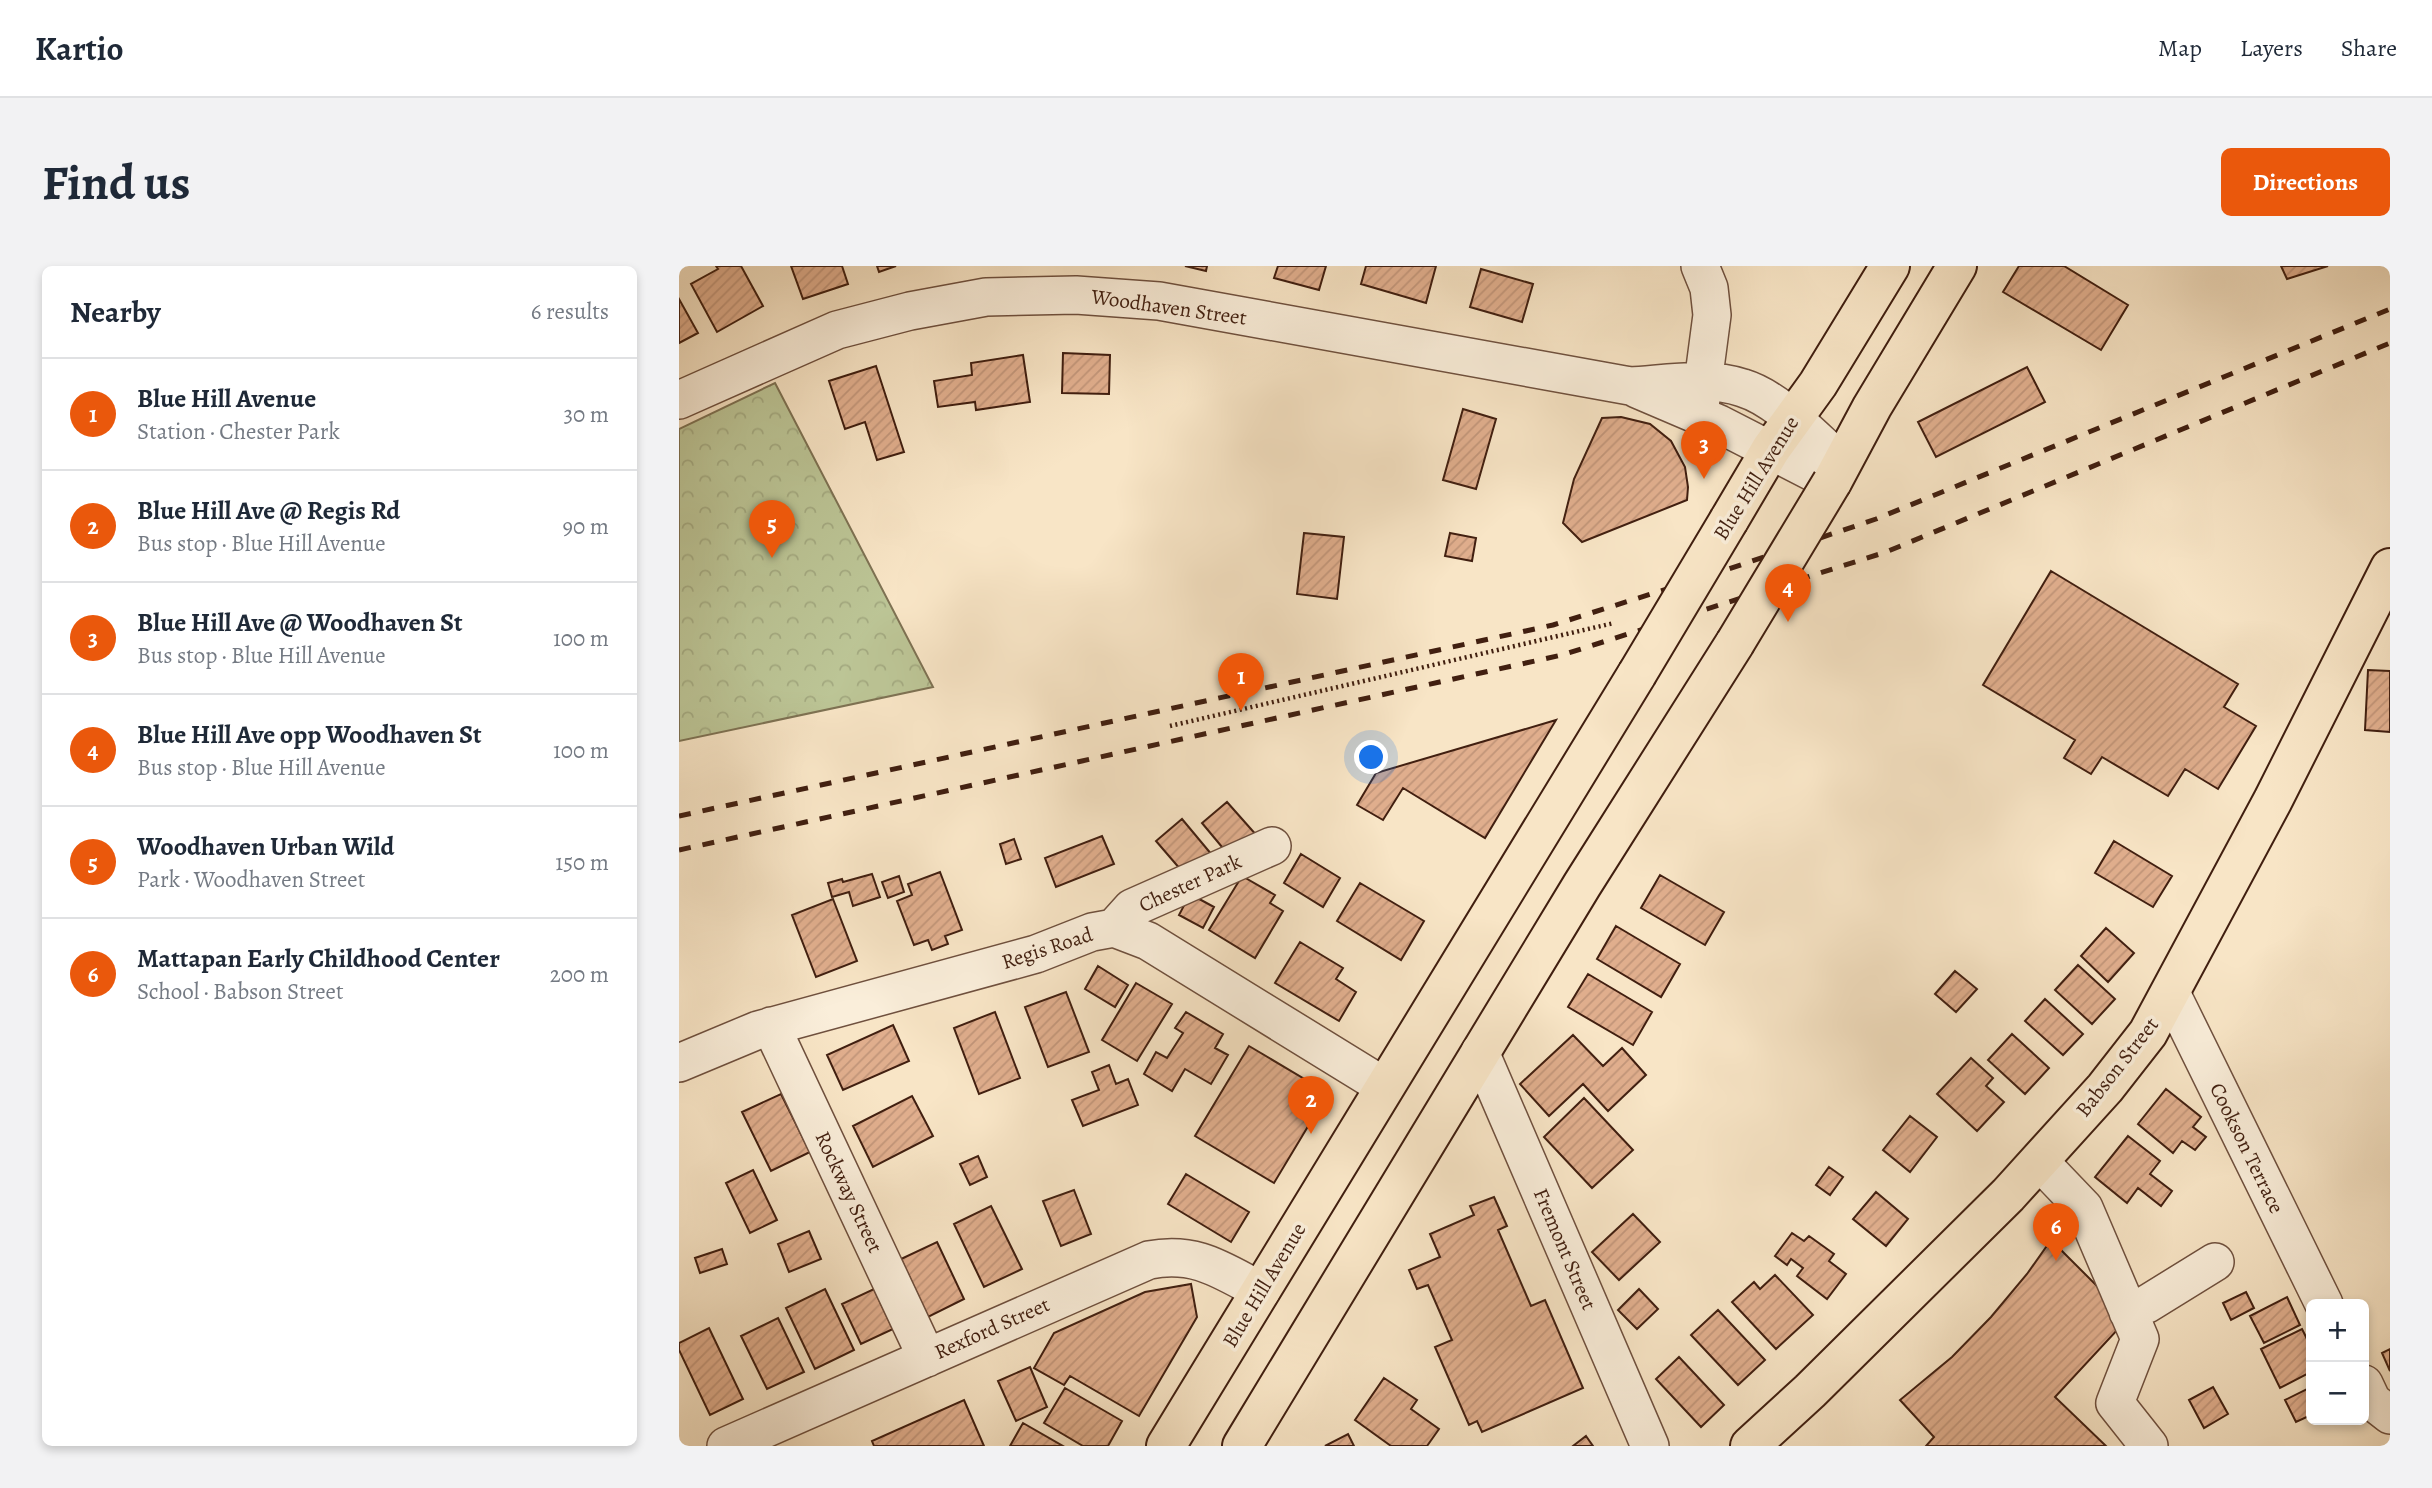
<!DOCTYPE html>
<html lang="en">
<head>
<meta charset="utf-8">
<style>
	:root { --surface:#fff; --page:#f2f2f3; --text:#1f2937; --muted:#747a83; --line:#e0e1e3; --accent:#ea580c }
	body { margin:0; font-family:Alegreya,serif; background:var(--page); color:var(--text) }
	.controls { position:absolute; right:21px; bottom:21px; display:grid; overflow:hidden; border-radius:10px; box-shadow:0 4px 10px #0003 }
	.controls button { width:63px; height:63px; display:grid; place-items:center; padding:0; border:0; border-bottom:2px solid var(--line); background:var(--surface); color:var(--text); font:35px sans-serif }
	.you { position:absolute; left:693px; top:492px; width:24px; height:24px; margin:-18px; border:5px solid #fff; border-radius:50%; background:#1a73e8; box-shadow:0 0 0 10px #1a73e833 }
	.badge { display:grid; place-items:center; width:46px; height:46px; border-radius:50%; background:var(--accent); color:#fff; font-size:23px; font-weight:700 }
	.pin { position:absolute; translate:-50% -58px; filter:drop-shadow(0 2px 4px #0008) }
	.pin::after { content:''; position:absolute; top:37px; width:24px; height:21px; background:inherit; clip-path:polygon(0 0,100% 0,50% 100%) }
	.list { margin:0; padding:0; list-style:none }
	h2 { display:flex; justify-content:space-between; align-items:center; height:91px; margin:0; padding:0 28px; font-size:30px }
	h2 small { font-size:23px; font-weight:400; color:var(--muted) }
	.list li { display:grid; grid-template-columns:46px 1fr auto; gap:21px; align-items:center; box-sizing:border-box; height:112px; padding:0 28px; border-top:2px solid var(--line) }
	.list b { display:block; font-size:26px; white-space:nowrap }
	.list p { margin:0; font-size:23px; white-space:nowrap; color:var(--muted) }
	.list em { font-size:23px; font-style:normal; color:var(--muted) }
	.map { position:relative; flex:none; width:1711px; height:1180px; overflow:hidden; border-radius:10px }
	header { display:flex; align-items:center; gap:42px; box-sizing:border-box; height:98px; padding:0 35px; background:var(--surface); border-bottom:2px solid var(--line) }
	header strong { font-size:33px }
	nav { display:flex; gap:38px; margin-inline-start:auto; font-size:24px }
	.intro { display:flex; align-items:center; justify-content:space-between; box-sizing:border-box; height:168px; padding:0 42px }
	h1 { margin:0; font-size:49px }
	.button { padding:18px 32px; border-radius:10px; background:var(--accent); color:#fff; font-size:24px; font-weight:700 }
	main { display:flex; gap:42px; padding:0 42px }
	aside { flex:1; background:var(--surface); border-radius:10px; box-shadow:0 4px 10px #0003 }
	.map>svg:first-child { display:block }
	.forest { fill:url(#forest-crowns); stroke:#7e7253; stroke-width:2 }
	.building { fill:url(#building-hatch); stroke:#411f10; stroke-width:2 }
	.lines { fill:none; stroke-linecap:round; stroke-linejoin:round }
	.minor-casing { stroke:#6f503e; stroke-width:40 }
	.major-casing { stroke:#411f10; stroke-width:42 }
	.highway-casing { stroke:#411f10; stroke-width:42 }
	.path { stroke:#411f10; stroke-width:4.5; stroke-dasharray:2 3.5; stroke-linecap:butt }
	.minor { stroke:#faeeda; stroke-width:37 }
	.major { stroke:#f8e5c6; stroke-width:38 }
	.highway { stroke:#f8e5c6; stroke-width:38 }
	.rail { stroke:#411f10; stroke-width:5; stroke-dasharray:12 12; stroke-linecap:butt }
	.highway-bridge-casing { stroke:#411f10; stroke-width:42; stroke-linecap:butt }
	.highway-bridge { stroke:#f8e5c6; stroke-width:38 }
	.labels { text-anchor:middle; stroke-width:7; stroke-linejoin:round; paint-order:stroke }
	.street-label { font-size:21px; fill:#411f10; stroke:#faeeda }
</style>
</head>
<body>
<header>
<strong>Kartio</strong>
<nav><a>Map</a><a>Layers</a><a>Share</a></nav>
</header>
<div class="intro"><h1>Find us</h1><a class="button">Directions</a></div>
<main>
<aside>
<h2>Nearby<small>6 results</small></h2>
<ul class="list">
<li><span class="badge">1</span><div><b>Blue Hill Avenue</b><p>Station · Chester Park</p></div><em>30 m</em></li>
<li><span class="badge">2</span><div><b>Blue Hill Ave @ Regis Rd</b><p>Bus stop · Blue Hill Avenue</p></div><em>90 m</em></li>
<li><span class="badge">3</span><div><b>Blue Hill Ave @ Woodhaven St</b><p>Bus stop · Blue Hill Avenue</p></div><em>100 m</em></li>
<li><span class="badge">4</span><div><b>Blue Hill Ave opp Woodhaven St</b><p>Bus stop · Blue Hill Avenue</p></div><em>100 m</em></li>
<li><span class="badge">5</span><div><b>Woodhaven Urban Wild</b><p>Park · Woodhaven Street</p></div><em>150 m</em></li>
<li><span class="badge">6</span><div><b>Mattapan Early Childhood Center</b><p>School · Babson Street</p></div><em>200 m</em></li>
</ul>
</aside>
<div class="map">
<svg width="1711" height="1180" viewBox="0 0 1711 1180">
	<defs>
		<pattern id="forest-crowns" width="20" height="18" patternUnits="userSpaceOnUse" patternTransform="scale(1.75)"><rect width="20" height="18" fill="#bcc596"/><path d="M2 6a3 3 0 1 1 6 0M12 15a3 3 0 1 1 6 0" fill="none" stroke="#a3a980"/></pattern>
		<pattern id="building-hatch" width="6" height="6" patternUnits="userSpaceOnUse" patternTransform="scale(1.75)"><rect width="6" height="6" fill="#e0ae8d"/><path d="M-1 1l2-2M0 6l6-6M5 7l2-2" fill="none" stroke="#c19579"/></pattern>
	</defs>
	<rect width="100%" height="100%" fill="#f8e5c6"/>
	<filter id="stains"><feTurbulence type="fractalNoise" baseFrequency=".00286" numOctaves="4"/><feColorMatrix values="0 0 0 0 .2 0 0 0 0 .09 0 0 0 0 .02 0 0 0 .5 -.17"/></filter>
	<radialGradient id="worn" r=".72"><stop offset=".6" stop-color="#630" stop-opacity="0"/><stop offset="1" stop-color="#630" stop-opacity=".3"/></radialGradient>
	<path class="forest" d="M96,117L254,421L0,475V163Z"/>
	<path class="building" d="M37,0H62L84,40L38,66L12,18L39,3Z
		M112,0H163L169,18L124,33Z
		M198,0H217L200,6Z
		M506,0H528L527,5Z
		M599,0H647L640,24L595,12Z
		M687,0H757L747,37L682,18Z
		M1340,0H1385L1449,39L1422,84L1324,26Z
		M1602,0H1649L1608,13Z
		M802,3L854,18L843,56L791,41Z
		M0,33L19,67L0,77Z
		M384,87L431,89L430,128L383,127Z
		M344,89L351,136L297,144L296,136L259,141L255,115L293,109L292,97Z
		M197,100L225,186L198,194L186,156L166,163L150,115Z
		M1348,101L1366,136L1257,191L1239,156Z
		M784,143L817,153L797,223L764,214Z
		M942,151L971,158L992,175L1006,201L1009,221L1008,234L903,276L884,257L895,213L923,152Z
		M625,267L665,271L658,333L618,328Z
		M771,267L797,272L793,295L766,290Z
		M1372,305L1559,418L1545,441L1577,460L1539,523L1506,503L1489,530L1423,491L1412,508L1385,492L1396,474L1304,419Z
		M1689,404L1711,405V466L1686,464Z
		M877,454L806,572L724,522L704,554L678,539L697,507Z
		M548,536L579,571L553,593L523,557Z
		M503,553L533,589L508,611L477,575Z
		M423,570L435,598L377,621L366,592Z
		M335,573L342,593L327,598L321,578Z
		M1435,575L1493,610L1474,641L1416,607Z
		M622,588L661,612L644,641L605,617Z
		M261,606L283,664L266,670L269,678L253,684L249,674L235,679L218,635L233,629L229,618Z
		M193,608L201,631L174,640L170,626L153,631L149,617L163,613L164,616Z
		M981,609L1045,646L1026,679L962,642Z
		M220,610L225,626L209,632L203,616Z
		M563,610L596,629L591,637L604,645L576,692L530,664Z
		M681,617L745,655L722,694L658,655Z
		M511,628L535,641L524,662L500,649Z
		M154,633L178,695L137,711L113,649Z
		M937,660L1001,698L982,731L918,693Z
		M1427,662L1455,687L1429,716L1402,690Z
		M621,676L664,702L657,713L677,726L660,755L596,717Z
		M1399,699L1436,733L1413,758L1376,724Z
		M419,700L449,719L436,741L406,723Z
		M1276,705L1298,723L1277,746L1256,728Z
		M909,708L973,746L954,779L889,741Z
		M457,717L493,738L458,795L423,774Z
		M387,726L410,786L369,801L346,741Z
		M1366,733L1404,768L1384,789L1346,755Z
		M316,746L341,812L300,828L275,762Z
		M507,746L544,768L536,782L549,789L532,818L506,803L493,825L465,808L477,786L488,792L504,767L496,762Z
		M214,759L230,795L164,824L148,789Z
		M1333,768L1370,802L1346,828L1309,794Z
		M894,769L924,800L943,782L967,809L929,845L904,818L870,850L841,818Z
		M570,780L649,827L595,917L516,870Z
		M1292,792L1314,812L1307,820L1325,836L1298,865L1258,828Z
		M430,799L437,818L449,813L459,839L404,860L393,834L420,824L413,806Z
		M1487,823L1522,851L1514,861L1527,871L1516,884L1503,875L1494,887L1459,858Z
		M102,828L131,886L92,905L63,846Z
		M233,830L254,870L194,901L174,860Z
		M905,832L954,884L913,922L865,871Z
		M1231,850L1258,871L1231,906L1204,884Z
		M1449,870L1481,895L1471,908L1493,925L1482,940L1459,922L1448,937L1416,911Z
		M299,890L308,911L291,919L281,898Z
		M1150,901L1164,911L1151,929L1137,919Z
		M74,904L98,954L71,967L47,917Z
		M507,908L570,946L552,976L489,938Z
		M395,924L412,968L382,980L364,935Z
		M1197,926L1229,953L1207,980L1174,953Z
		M815,931L828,960L819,964L852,1040L866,1034L904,1122L803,1166L798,1155L790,1159L756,1081L773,1074L749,1019L738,1023L730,1004L761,991L751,968L795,949L791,940Z
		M312,940L343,1003L305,1021L275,958Z
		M954,948L981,976L940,1014L913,986Z
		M130,965L142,993L110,1006L99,978Z
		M1113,967L1125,975L1130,970L1155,988L1150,995L1167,1008L1148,1033L1118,1010L1124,1002L1112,993L1108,999L1096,990Z
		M1372,974L1439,1041L1441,1061L1376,1131L1427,1180H1247L1255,1171L1221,1134L1273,1091L1312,1051L1348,1008Z
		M258,976L285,1033L249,1051L222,993Z
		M43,983L48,998L21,1007L16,992Z
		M1096,1009L1134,1049L1097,1083L1053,1036L1075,1016L1081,1023Z
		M512,1018L518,1051L460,1150L391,1110L385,1119L355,1102L375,1067L466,1026Z
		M146,1023L175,1084L136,1103L107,1042Z
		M195,1023L214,1063L182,1078L163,1038Z
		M960,1023L979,1043L958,1063L939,1044Z
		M1567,1026L1575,1042L1552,1054L1544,1037Z
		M1608,1031L1621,1059L1585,1077L1571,1050Z
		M1039,1044L1086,1094L1059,1119L1012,1069Z
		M99,1052L125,1106L88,1123L62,1070Z
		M30,1062L64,1133L31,1149L0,1084V1077Z
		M1623,1063L1632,1081V1106L1601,1122L1582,1083Z
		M1711,1083V1105L1703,1087Z
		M1000,1091L1045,1139L1022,1161L977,1113Z
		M351,1101L368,1141L337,1155L319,1115Z
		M705,1112L738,1134L732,1143L760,1163L748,1180H712L676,1154Z
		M1534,1121L1549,1148L1525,1162L1510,1134Z
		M1632,1121V1149L1617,1156L1606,1134Z
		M386,1122L443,1155L429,1180H404L365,1157Z
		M285,1134L305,1180H195L193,1175Z
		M344,1157L384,1180H331Z
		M669,1168L675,1180H646Z
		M907,1170L914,1180H894Z"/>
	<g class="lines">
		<g class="minor-casing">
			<path id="minor" d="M958,123L1040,158L1153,216
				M0,134L158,64L231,45L307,31L397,29L480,35L951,120C987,118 1029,110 1064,122C1100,133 1135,173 1163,197
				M1021,140L1033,49L1030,22L1021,0
				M435,662L453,642L593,580
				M1492,727L1645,1038
				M92,760L248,1092
				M801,786L971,1180
				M0,797L79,764L357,688L413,666L435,662L469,675L706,821
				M1360,895L1405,942L1461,1073L1436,1137L1470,1180
				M1449,1046L1468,1038L1536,996
				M1685,1118L1693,1135L1711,1149
				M47,1180L470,994C517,985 542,1004 582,1025"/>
		</g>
		<g class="major-casing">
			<path id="major" d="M1071,1180L1131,1125L1329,929L1426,822L1469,767L1594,534L1711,302"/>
		</g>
		<g class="highway-casing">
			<path id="highway" d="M1153,216L1193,141L1278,0
				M1050,254L1092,183L1139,118L1211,0
				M487,1180L958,408
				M563,1180L903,619L1056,377"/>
		</g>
		<path class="path" d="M491,460L935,357"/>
		<use href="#minor" class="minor"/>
		<use href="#major" class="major"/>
		<use href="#highway" class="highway"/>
		<path class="rail" d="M0,550L874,359L1035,308L1197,253L1711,43
			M0,584L883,389L1207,286L1711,77"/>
		<g class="highway-bridge-casing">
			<path id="highway-bridge" d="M1056,377L1153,216
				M958,408L1050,254"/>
		</g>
		<use href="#highway-bridge" class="highway-bridge"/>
	</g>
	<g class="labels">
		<g class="street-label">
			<text transform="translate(490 41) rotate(8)" y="7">Woodhaven Street</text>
			<text transform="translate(1077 212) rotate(-58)" y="7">Blue Hill Avenue</text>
			<text transform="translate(511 617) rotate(-25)" y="7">Chester Park</text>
			<text transform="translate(368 682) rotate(-18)" y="7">Regis Road</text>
			<text transform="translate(1438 801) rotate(-52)" y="7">Babson Street</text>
			<text transform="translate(1568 882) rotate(64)" y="7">Cookson Terrace</text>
			<text transform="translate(170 926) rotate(65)" y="7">Rockway Street</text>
			<text transform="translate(886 983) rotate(67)" y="7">Fremont Street</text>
			<text transform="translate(585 1019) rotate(-59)" y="7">Blue Hill Avenue</text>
			<text transform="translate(313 1062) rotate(-24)" y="7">Rexford Street</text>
		</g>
	</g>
	<rect width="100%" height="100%" filter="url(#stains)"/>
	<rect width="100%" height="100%" fill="url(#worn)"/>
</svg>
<div class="controls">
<button>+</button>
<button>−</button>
</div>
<div class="you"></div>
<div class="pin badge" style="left:562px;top:445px">1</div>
<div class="pin badge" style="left:632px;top:868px">2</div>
<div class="pin badge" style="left:1025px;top:213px">3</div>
<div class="pin badge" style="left:1109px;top:356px">4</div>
<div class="pin badge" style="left:93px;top:292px">5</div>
<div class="pin badge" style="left:1377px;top:995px">6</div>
</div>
</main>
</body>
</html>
